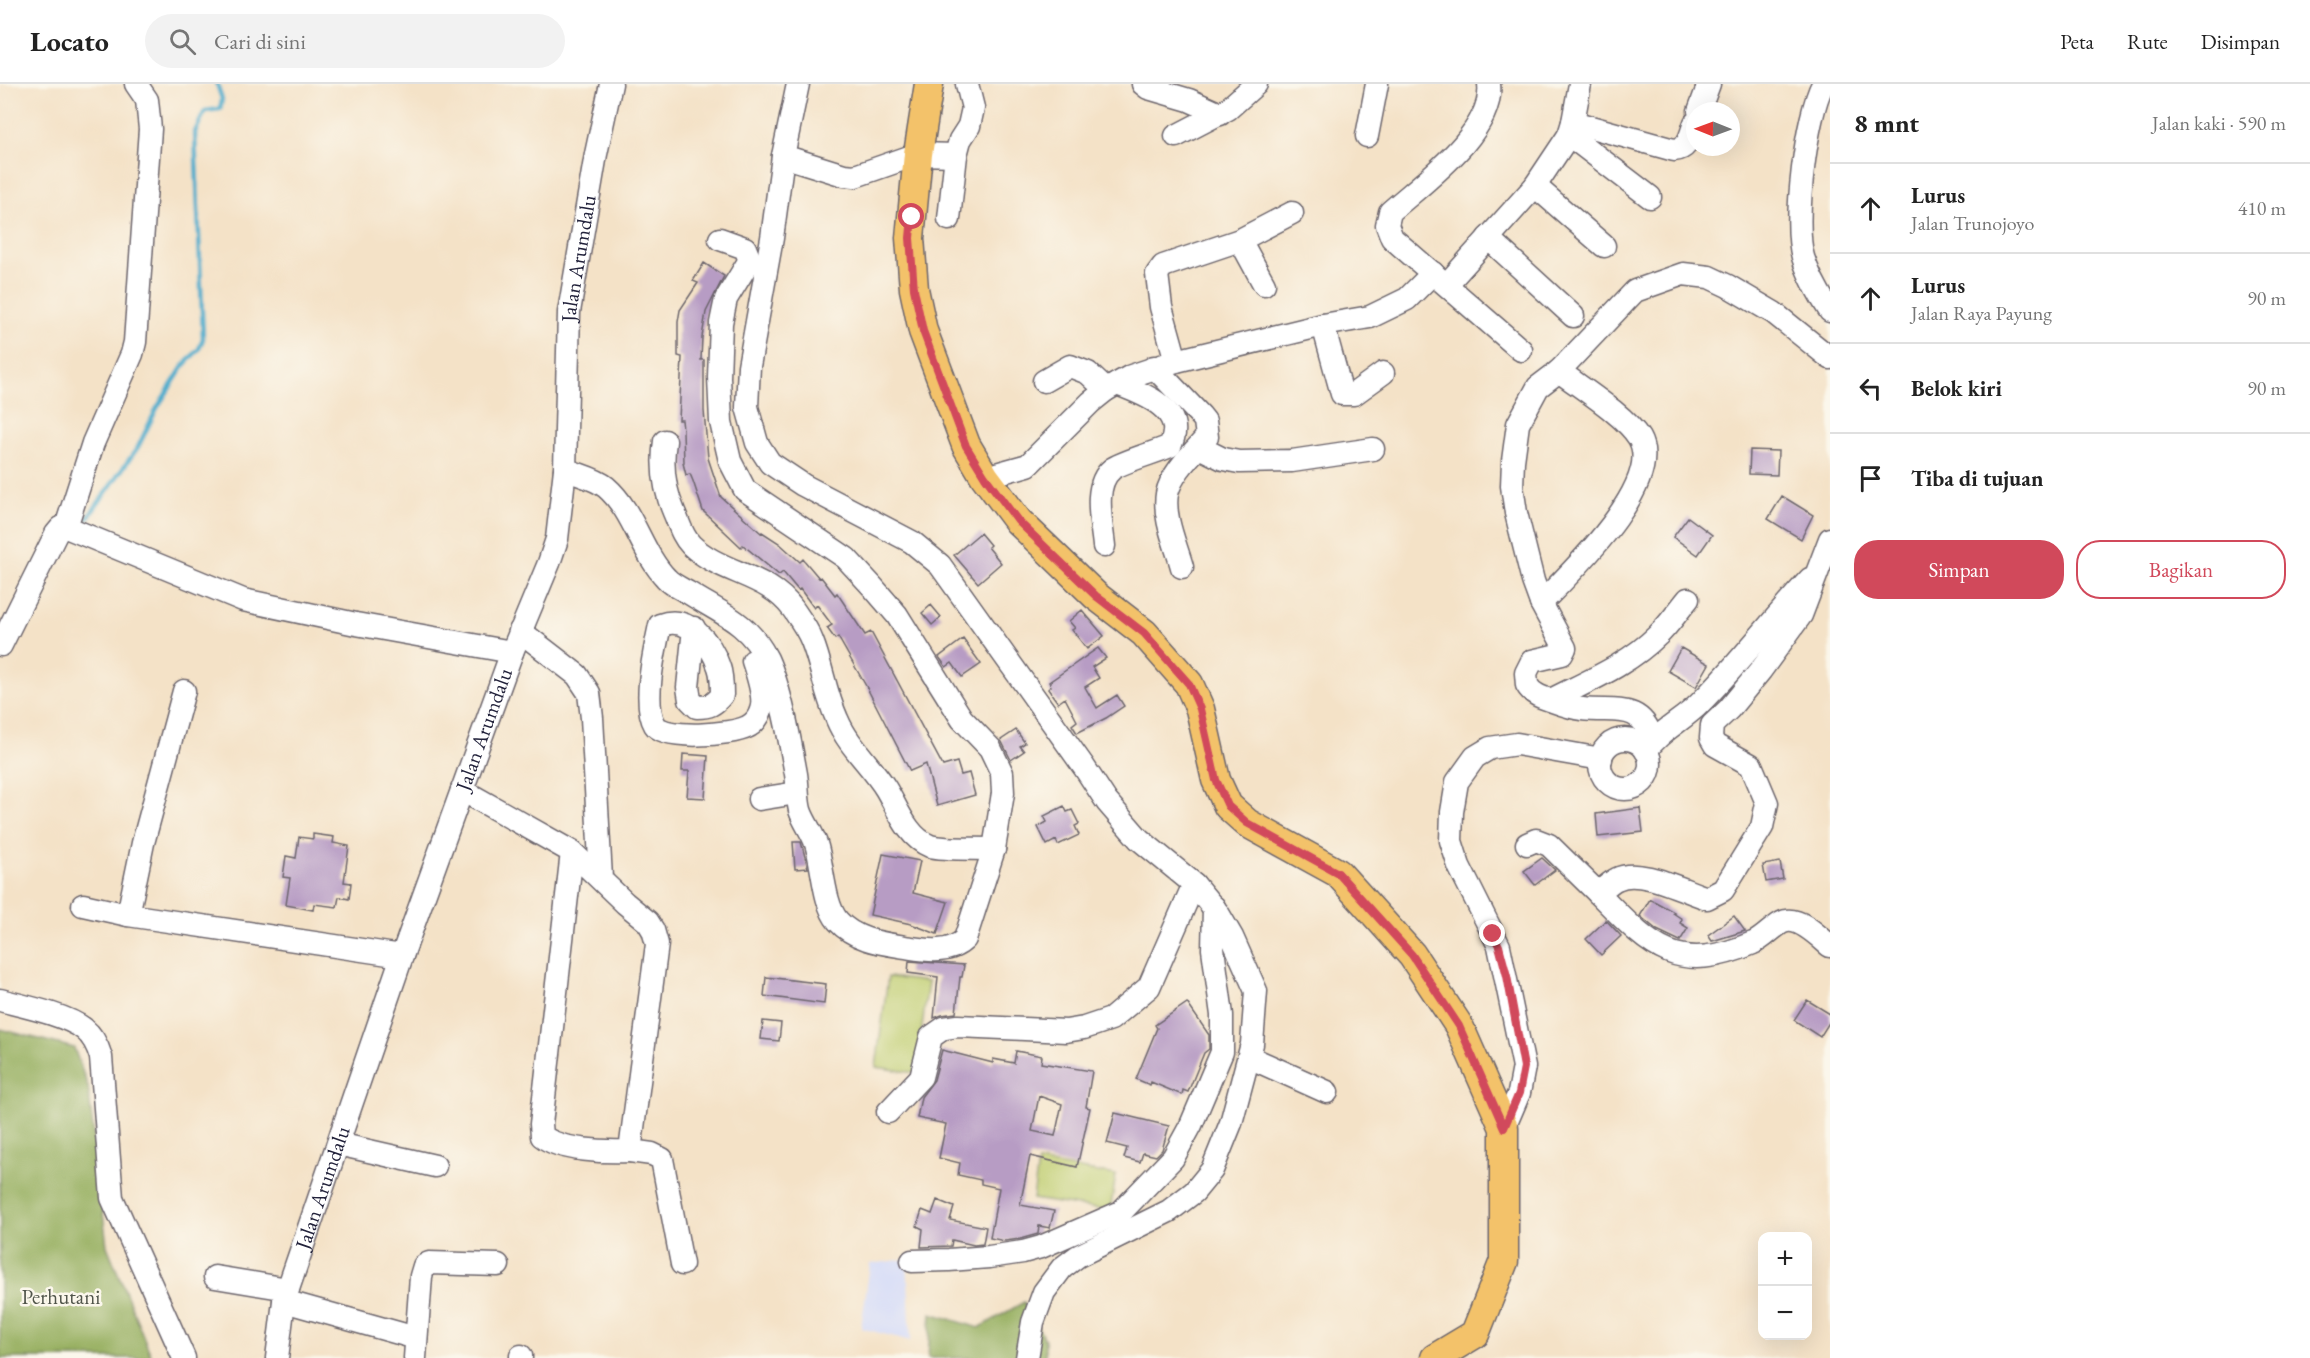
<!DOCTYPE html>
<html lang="id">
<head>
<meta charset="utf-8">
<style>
	:root { --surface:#fff; --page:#f2f2f2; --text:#222; --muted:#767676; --line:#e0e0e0; --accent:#d1495b }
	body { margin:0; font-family:"EB Garamond",serif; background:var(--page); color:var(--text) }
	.controls { position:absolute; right:18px; bottom:18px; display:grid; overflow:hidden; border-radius:12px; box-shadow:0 6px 24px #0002 }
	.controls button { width:54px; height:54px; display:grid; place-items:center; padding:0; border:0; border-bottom:2px solid var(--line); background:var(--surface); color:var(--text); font:30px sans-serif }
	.compass { position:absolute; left:1686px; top:18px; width:54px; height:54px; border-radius:50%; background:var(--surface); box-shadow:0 6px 24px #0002; rotate:271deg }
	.stop { position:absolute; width:18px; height:18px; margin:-14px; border:4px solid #d1495b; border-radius:50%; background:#fff }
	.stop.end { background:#d1495b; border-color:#fff; box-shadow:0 2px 6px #0008 }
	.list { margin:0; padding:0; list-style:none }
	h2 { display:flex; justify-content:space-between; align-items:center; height:78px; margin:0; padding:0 24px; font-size:26px }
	h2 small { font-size:20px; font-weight:400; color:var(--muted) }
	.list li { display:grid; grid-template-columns:39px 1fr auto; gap:18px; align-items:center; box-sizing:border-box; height:90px; padding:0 24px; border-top:2px solid var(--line) }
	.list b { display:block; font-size:22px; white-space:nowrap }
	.list p { margin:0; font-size:20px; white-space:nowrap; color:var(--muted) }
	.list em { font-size:20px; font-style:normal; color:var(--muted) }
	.actions { display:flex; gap:12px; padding:18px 24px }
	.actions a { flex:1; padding:14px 0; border:2px solid var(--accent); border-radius:24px; text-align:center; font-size:21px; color:var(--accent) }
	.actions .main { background:var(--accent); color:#fff }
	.icon { flex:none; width:33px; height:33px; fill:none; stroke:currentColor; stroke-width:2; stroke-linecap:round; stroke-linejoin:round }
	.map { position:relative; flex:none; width:1830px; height:1274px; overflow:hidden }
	header { display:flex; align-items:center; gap:36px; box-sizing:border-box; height:84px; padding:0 30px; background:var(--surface); border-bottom:2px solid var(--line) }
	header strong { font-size:28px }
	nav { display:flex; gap:33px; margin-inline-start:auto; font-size:21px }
	.search { width:420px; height:54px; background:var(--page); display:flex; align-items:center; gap:15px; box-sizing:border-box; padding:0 21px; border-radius:33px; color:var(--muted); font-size:22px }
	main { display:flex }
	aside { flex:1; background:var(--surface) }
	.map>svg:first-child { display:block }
	.built { fill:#d2d9f9 }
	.green { fill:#c0cd6f; stroke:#717855; stroke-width:1.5 }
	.forest { fill:#98b062; stroke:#5d694e; stroke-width:1.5 }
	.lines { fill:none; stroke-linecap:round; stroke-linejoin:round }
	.stream { stroke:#4eaccc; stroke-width:4.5 }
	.building { fill:#b79cc4; fill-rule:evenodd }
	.minor-casing { stroke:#6c656c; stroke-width:25 }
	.major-casing { stroke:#6c656c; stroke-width:31 }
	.minor { stroke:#fff; stroke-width:22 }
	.major { stroke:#f3c26a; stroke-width:28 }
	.route { stroke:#d1495b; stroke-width:8 }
	.labels { text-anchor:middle; stroke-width:5; stroke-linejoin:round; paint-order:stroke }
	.street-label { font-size:21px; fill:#22223b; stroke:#fbf7ec }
	.park-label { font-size:21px; fill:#51554b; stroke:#fbf7ec }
</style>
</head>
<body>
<header>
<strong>Locato</strong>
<div class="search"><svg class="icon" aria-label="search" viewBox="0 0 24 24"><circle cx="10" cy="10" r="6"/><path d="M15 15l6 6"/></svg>Cari di sini</div>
<nav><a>Peta</a><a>Rute</a><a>Disimpan</a></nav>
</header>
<main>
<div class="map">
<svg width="1830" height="1274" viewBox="0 0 1830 1274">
	<rect width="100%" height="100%" fill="#fbf7ec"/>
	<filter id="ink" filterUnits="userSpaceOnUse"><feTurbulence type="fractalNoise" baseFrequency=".0167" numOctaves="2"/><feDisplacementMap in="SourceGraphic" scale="12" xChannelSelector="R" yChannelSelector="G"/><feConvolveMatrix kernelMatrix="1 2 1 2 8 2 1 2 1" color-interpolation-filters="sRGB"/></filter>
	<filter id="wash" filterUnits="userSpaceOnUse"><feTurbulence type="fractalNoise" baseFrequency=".008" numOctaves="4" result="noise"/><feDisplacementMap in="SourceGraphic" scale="24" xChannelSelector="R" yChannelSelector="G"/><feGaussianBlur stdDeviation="1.35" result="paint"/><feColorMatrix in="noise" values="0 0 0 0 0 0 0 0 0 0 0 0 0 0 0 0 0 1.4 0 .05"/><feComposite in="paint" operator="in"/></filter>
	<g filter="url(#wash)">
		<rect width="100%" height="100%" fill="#f4e2c7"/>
		<path class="built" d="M907,1175L911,1257L861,1244L870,1180Z"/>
		<path class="green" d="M888,893L928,898L916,989L876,983Z
			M1038,1078L1116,1091L1110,1127L1033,1115Z"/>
		<path class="forest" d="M0,945L74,964L88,1003L107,1162L152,1274H0Z
			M1024,1218L1045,1256V1274H928L931,1229L979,1244Z"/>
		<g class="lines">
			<path class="stream" d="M87,435L138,363L157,324L184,281L199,265L203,255L195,48L205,27L220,25L222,15L217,0"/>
		</g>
		<g id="blocks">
			<path class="building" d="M704,179L724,192L706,228L702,253L701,276H704V327L708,374L721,413L761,449L762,448L779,459L800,478L803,475L819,494L821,493L835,511L837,509L865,551L871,548L943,682L957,678L961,691L969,689L975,711L937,722L926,680L910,687L866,602L838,553L835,555L827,544L832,541L817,521L814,524L800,505L798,506L783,488L779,491L743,461L741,463L703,427L693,397L690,390L686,391L683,379H684L683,346L682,336H679L682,273L678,272V238L680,226L698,199L693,197Z
				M1750,366L1778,367L1777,391L1749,390Z
				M1782,412L1813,431L1801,455L1768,435Z
				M1688,433L1712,451L1698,471L1673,453Z
				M980,449L990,461L988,463L1001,479L978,499L954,471Z
				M931,521L941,533L932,541L922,529Z
				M1082,526L1104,552L1087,565L1072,546L1075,544L1069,537Z
				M963,555L981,580L962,593L952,579L946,583L939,573Z
				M1098,564L1106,574L1092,583L1099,594L1085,603L1097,624L1117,611L1124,622L1106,634L1077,649L1072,641L1077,637L1065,614L1058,619L1048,605L1051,602L1049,598Z
				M1681,564L1709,580L1696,603L1668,587Z
				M1016,646L1025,659L1020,662L1024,667L1011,676L1001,656Z
				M683,670L708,672L705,714L687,713L689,687H682Z
				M1064,722L1067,728L1072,726L1079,740L1075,742L1079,751L1058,761L1056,756L1047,761L1038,743L1047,738L1044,732Z
				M1640,724L1643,748L1598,753L1596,730Z
				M313,750L334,753L333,759L349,762L344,798L351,799L349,815L339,813L337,823L314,820L313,826L286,821L290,794L283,793L286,772L296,774L299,753L313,755Z
				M793,758H801L808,784L795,785Z
				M883,770L920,777L913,809L948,818L937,850L911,840L870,831Z
				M1542,774L1555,786L1535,801L1524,787Z
				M1780,778L1783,795L1766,798L1763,781Z
				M1650,815L1674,828L1673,829L1682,835L1680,839L1688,844L1680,857L1657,846L1640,832Z
				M1734,832L1745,847L1712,857L1708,851Z
				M1606,836L1621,852L1601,871L1586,855Z
				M909,877L964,881L962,893H960L956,929L942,931L934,934L938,893L908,889Z
				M766,893L826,900L824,920L764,912Z
				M1807,916L1830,930V937L1820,953L1794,936Z
				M1187,919L1209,951V965L1204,969L1188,1008L1183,1006L1182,1011L1151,998L1150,1001L1136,995L1157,944L1155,941Z
				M763,937L781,939L779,957L761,955Z
				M942,966L993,979V975L1014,979L1016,967L1042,972L1041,979L1092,987L1086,1023L1090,1024L1077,1083L1030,1072L1020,1121L1054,1127L1050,1144L1039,1142L1038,1150L1020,1155L1005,1157L990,1154L999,1104L981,1100V1096L958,1091L960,1079L939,1074L946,1040L917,1034L921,1013L934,996ZM1039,1012L1062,1020L1055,1052L1032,1047Z
				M1115,1029L1169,1042L1162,1066L1156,1072L1143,1069L1140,1078L1124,1074L1127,1064L1107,1059Z
				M937,1116L954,1123L950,1136L986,1143L983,1160L974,1161L952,1156L951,1162L921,1163L923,1145L917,1142L922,1126L932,1130Z"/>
		</g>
	</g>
	<g filter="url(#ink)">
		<use href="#blocks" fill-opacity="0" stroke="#6c656c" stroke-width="1.5"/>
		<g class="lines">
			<g class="minor-casing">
				<g id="minor">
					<path d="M136,0L147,16L150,45L135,258L132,270L93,359L66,443L243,516L356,540L512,568"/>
					<path d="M798,0L783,72L772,154L749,282L747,323L757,359L770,379L803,401L912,458L940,481L1084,683L1107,718L1139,755L1194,800L1218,829L1232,853L1256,907L1252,960L1231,1039L1212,1086L1194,1108L1169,1127L1078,1172L1062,1184L1044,1208L1033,1238L1027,1274"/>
					<path d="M1143,0L1148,4L1189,16L1220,30"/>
					<path d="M1489,0C1495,48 1422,99 1390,128L1387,141L1392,154L1521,266"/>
					<path d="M1823,0C1806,32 1793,138 1803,173C1809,193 1819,210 1830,227"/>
					<path d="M1699,27L1709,0"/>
					<path d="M1573,38L1674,66C1689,65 1690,52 1695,39"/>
					<path d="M1569,51L1650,113"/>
					<path d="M1176,52L1228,25L1256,0"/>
					<path d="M1367,52L1377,0"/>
					<path d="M783,72L844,91L855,92L918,70L956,71"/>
					<path d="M1535,102L1604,162"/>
					<path d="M949,135L956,71L960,56L969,42L973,24L967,0"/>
					<path d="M1488,154L1573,232"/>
					<path d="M1240,156L1264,200"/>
					<path d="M1447,200L1535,102L1569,51L1573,38L1580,0"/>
					<path d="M1323,241L1342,310H1354L1383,289"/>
					<path d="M1176,277L1161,223L1157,190L1163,182L1240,156L1292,129"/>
					<path d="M1154,283L1201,332L1205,337L1207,353C1194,368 1171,389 1167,410C1163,433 1176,461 1182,483"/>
					<path d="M1044,297L1070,282L1088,289L1106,306"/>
					<path d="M665,357C661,383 664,405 674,428C679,439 682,452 691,461C721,490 768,490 793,525C800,535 808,546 812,557C822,582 825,609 837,635C848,662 871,681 886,705C898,725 907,753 930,762C944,766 978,764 994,765"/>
					<path d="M1199,363L1223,375L1239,378L1292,377L1373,365"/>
					<path d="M565,385C578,391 595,394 606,403C634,427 641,468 666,494C672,501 682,505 689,509C722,530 748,538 767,575C781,606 790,657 796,690C798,702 797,714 800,726C804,739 814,750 817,763C823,784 824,821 838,837C855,856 881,859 905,863C925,866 949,871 965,855L994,765L1003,709L1002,689L990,664L962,635L897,531L871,501L846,474L745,406L730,377L721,338L719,293L721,239L726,215L748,179L749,174L745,164L720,155"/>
					<path d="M985,393L1028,381L1091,318L1106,306L1131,292L1176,277L1323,241L1370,233L1407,215L1433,189"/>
					<path d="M1830,455L1801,531L1761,586L1729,625L1712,641L1711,654L1715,661L1751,681L1767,719L1762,743L1723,806L1707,814C1684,807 1639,783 1617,795C1610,798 1604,805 1598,809C1651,863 1675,892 1753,859C1764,855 1777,838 1787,837C1802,835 1819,853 1830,862"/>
					<path d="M1104,462C1102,440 1092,401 1112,385C1121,378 1157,368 1170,362C1188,326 1144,310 1117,300"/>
					<path d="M1541,519C1570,489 1665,400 1639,354C1625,331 1581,304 1559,287"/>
					<path d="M694,544L688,603L690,616L697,623C709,623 714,621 722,611C722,602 722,591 719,583C711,559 689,530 660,541C655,565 642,619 655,641C664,656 732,651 747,643C754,640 759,633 761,626C765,615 757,589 753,577"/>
					<path d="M520,547L577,591L589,609L592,634L601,794"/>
					<path d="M1,561L56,450L61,444L66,443"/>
					<path d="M184,607L143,759L128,831L402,872"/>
					<path d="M1551,616C1588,597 1628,581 1658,551C1669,541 1678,527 1688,515"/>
					<circle cx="1625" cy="680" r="25"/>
					<path d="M1653,656C1640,617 1615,629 1582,625C1571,624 1561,620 1550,616C1541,613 1532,610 1527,601L1526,589L1532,577L1562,570L1565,564L1541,519L1533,497L1516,429L1512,402L1513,377L1518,340L1538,303L1559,287L1635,207L1683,190L1709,193L1728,202L1774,229L1830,274"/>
					<path d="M1646,667C1659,647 1684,636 1700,619C1739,580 1772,536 1810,495"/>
					<path d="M462,706L572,768L541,1040L542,1052C561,1067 606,1068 630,1067L657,860L653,846L648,838L625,819L572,768"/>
					<path d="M759,715L797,709"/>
					<path d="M1527,760L1536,756L1549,761L1598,809"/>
					<path d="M83,821L128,831"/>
					<path d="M0,916C23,922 67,931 84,945C93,952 98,963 101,973L112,1114L184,1274"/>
					<path d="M1249,973L1327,1008"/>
					<path d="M888,1028L921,993L931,953L944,944L958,942L1066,947L1084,944L1111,935L1149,903L1194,800"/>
					<path d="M1504,1044L1519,1009L1524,983L1499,862L1459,782L1451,757L1452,728L1457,698L1475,673L1490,664L1517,660L1601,675"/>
					<path d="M338,1060L435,1082"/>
					<path d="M630,1067L652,1070L662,1075L682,1180"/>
					<path d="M912,1177L949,1176L989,1173L1023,1168L1041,1163L1121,1128L1173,1074L1191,1041L1222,968V931L1213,865L1214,823"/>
					<path d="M215,1193L288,1205"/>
					<path d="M284,1217L416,1254"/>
					<path d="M521,1272V1274"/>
					<path id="s1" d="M277,1274L284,1217L288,1205L402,872L512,568L549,479L557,455L565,385L569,228L596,70L611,0"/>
					<path d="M415,1274L421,1192L424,1182L429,1179L498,1181"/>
				</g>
			</g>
			<g class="major-casing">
				<path id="major" d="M929,0L918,70L910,154L914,205L923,247L966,361L985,393L1018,437L1096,512L1144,549L1189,600L1200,625L1216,696L1228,722L1247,739L1338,789L1412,871L1459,942L1504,1044V1177L1475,1250L1435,1274"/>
			</g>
			<use href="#minor" class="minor"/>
			<use href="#major" class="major"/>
		</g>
	</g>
	<g class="lines" filter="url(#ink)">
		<path class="route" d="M912,133L910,154L914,205L923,247L966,362L985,393L1018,437L1096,512L1144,549L1189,600L1200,625L1216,696L1228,722L1247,739L1338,789L1412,871L1459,942L1504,1044L1519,1009L1524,983L1507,892L1499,862L1493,850"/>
	</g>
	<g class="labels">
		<g class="street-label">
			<text dy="7" stroke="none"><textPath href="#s1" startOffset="1149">Jalan Arumdalu</textPath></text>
			<text dy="7" stroke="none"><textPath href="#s1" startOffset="663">Jalan Arumdalu</textPath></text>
			<text dy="7" stroke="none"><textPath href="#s1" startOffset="177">Jalan Arumdalu</textPath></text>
		</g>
		<g class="park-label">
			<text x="61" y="1220">Perhutani</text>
		</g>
	</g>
</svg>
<div class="controls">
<button>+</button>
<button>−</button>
</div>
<svg class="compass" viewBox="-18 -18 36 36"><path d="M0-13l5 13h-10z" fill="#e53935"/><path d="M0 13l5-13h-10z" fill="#767676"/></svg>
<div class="stop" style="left:912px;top:133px"></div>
<div class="stop end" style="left:1493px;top:850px"></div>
</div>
<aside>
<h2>8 mnt<small>Jalan kaki · 590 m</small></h2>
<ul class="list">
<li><svg class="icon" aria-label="ahead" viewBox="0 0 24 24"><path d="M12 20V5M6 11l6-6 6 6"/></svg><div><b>Lurus</b><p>Jalan Trunojoyo</p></div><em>410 m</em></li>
<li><svg class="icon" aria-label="ahead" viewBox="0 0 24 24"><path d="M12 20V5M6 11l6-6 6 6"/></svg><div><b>Lurus</b><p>Jalan Raya Payung</p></div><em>90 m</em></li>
<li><svg class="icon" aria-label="left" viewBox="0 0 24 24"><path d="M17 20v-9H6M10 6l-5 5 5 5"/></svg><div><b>Belok kiri</b></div><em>90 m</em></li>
<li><svg class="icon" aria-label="arrive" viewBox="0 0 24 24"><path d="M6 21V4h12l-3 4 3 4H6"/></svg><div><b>Tiba di tujuan</b></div></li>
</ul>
<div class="actions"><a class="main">Simpan</a><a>Bagikan</a></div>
</aside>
</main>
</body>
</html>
